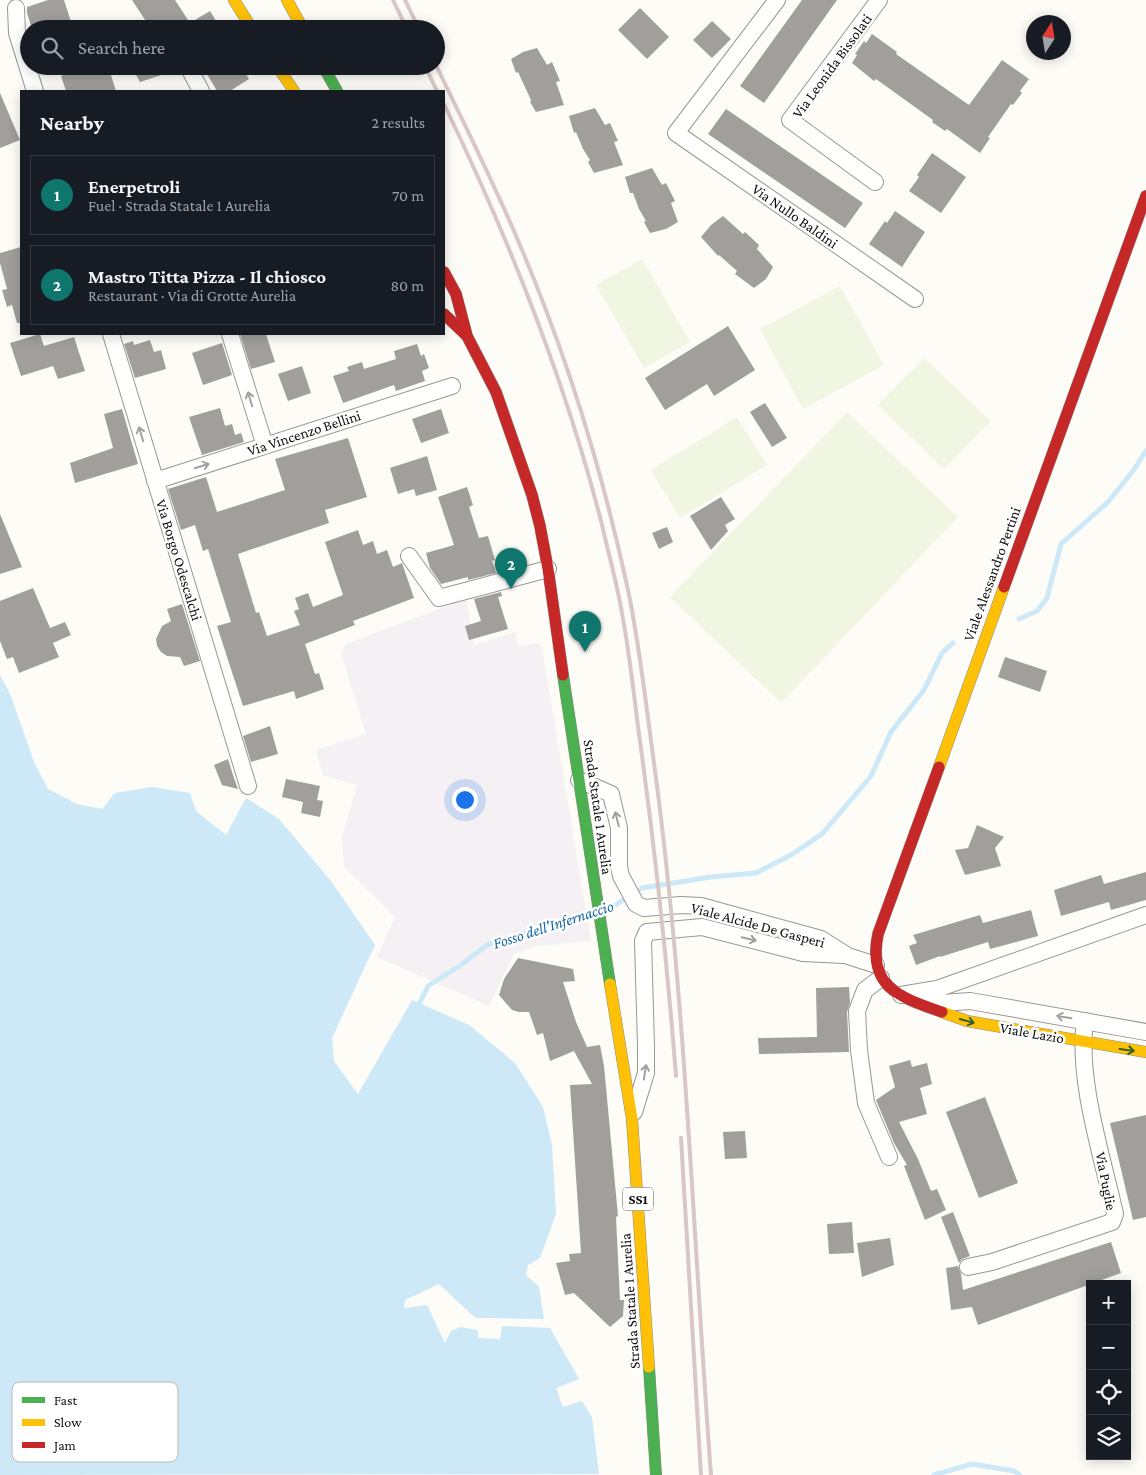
<!DOCTYPE html>
<html lang="en">
<head>
<meta charset="utf-8">
<style>
	:root { --surface:#171b24; --page:#242831; --text:#f1f3f6; --muted:#9ea1a6; --line:#363941; --accent:#0f766e }
	body { margin:0; font-family:"Crimson Pro",serif; background:var(--page); color:var(--text) }
	.controls { position:absolute; right:15px; bottom:15px; display:grid; overflow:hidden; border-radius:0px; box-shadow:0 2px 12px #0003 }
	.controls button { width:45px; height:45px; display:grid; place-items:center; padding:0; border:0; border-bottom:1px solid var(--line); background:var(--surface); color:var(--text); font:25px sans-serif }
	.compass { position:absolute; left:1026px; top:15px; width:45px; height:45px; border-radius:50%; background:var(--surface); box-shadow:0 2px 12px #0003; rotate:12deg }
	.you { position:absolute; left:464px; top:799px; width:18px; height:18px; margin:-12px; border:4px solid #fff; border-radius:50%; background:#1a73e8; box-shadow:0 0 0 8px #1a73e833 }
	.badge { display:grid; place-items:center; width:32px; height:32px; border-radius:50%; background:var(--accent); color:#fff; font-size:16px; font-weight:700 }
	.pin { position:absolute; translate:-50% -41px; filter:drop-shadow(0 1px 2px #0008) }
	.pin::after { content:''; position:absolute; top:26px; width:18px; height:15px; background:inherit; clip-path:polygon(0 0,100% 0,50% 100%) }
	.list { margin:0; padding:0; list-style:none }
	h2 { display:flex; justify-content:space-between; align-items:center; height:65px; margin:0; padding:0 20px; font-size:21px }
	h2 small { font-size:16px; font-weight:400; color:var(--muted) }
	.list li { display:grid; grid-template-columns:32px 1fr auto; gap:15px; align-items:center; box-sizing:border-box; height:80px; margin:0 10px 10px; padding:0 10px; border:1px solid var(--line); border-radius:0px }
	.list b { display:block; font-size:19px; white-space:nowrap }
	.list p { margin:0; font-size:16px; white-space:nowrap; color:var(--muted) }
	.list em { font-size:16px; font-style:normal; color:var(--muted) }
	.icon { flex:none; width:28px; height:28px; fill:none; stroke:currentColor; stroke-width:2; stroke-linecap:round; stroke-linejoin:round }
	.map { position:relative; flex:none; width:1146px; height:1475px; overflow:hidden }
	.search { position:absolute; background:var(--surface); box-shadow:0 2px 12px #0003; left:20px; top:20px; width:425px; height:55px; display:flex; align-items:center; gap:12px; box-sizing:border-box; padding:0 18px; border-radius:28px; color:var(--muted); font-size:19px }
	.panel { position:absolute; background:var(--surface); box-shadow:0 2px 12px #0003; left:20px; top:90px; width:425px; height:245px; border-radius:0px }
	.map>svg:first-child { display:block }
	.industrial { fill:#f5f0f3 }
	.pitch { fill:#f0f6e1 }
	.water { fill:#cde8f7 }
	.lines { fill:none; stroke-linecap:round; stroke-linejoin:round }
	.stream { stroke:#cde8f7; stroke-width:5 }
	.building { fill:#a19f9c }
	.street-casing { stroke:#979795; stroke-width:18 }
	.fast-casing { stroke:#8e8d8b; stroke-width:12 }
	.slow-casing { stroke:#8e8d8b; stroke-width:12 }
	.jam-casing { stroke:#8e8d8b; stroke-width:12 }
	.street { stroke:#fffffe; stroke-width:16 }
	.fast { stroke:#4caf50; stroke-width:11 }
	.slow { stroke:#ffc107; stroke-width:11 }
	.jam { stroke:#c62828; stroke-width:11 }
	.rail { stroke:#d9c6c7; stroke-width:4 }
	.oneway { stroke:#a0a09f }
	.oneway2 { stroke:#2e6030 }
	.labels { text-anchor:middle; stroke-width:5; stroke-linejoin:round; paint-order:stroke }
	.shield { fill:#fff; stroke:#585858; stroke-width:1 }
	.shield-label { font-size:14px; font-weight:bold; fill:#111 }
	.street-label { font-size:15px; fill:#111; stroke:#fff }
	.water-label { font-size:16px; font-style:italic; fill:#1768a6; stroke:#fff }
	.key { fill:#fff; stroke:#b8b8b8; stroke-width:1 }
	.key-label { font-size:14px; fill:#111 }
</style>
</head>
<body>
<div class="map">
<svg width="1146" height="1475" viewBox="0 0 1146 1475">
	<rect width="100%" height="100%" fill="#fdfcf7"/>
	<path class="industrial" d="M466,599L474,645L515,632L518,646L538,643L542,648L591,941L536,946L514,954L489,1006L377,957L395,917L344,867L342,838L357,785L323,775L316,750L366,734L341,654L346,644Z"/>
	<path class="pitch" d="M642,259L690,342L644,368L596,285Z
		M840,286L884,365L803,409L760,329Z
		M924,358L991,421L944,469L878,405Z
		M847,412L958,517L781,703L670,597Z
		M737,417L767,465L680,518L651,470Z"/>
	<path class="water" d="M0,675L11,696L34,762L48,789L77,804L102,809L115,793L152,787L190,793L196,811L226,835L246,798L279,819L331,881L375,945L332,1038L334,1061L358,1094L412,1000L469,1025L515,1063L543,1107L552,1145L556,1214L540,1258L528,1265L526,1275L539,1287L544,1319L477,1318L471,1314L439,1284L405,1300L404,1308L427,1305L445,1343L451,1331L460,1327L478,1330V1338L500,1339L502,1326L550,1328L579,1379L556,1388L563,1407L582,1401L592,1417L599,1474L0,1475Z"/>
	<g class="lines">
		<path class="stream" d="M1019,619L1037,611L1047,598L1061,544L1108,502L1133,471L1146,451
			M606,908L614,906L642,888L711,877L756,873L791,855L822,834L871,776L891,732L924,690L942,653L953,643
			M419,1004L428,986L461,965L487,945L593,911
			M934,1475L972,1464L1014,1471L1020,1475"/>
	</g>
	<path class="building" d="M48,0H64L72,25L59,29H32L27,13V7Z
		M132,0H175L190,23L210,11L221,29H151Z
		M802,0H837L764,103L740,86Z
		M640,8L669,37L647,59L618,30Z
		M712,21L731,39L712,58L693,40Z
		M872,34L897,52L896,54L969,105L1002,60L1029,79L1020,91L1022,93L1013,105L1011,104L988,137L990,138L980,153L947,129L945,131L932,122L933,120L876,79L874,81L852,63L857,55L855,54L864,41L866,43Z
		M537,48L547,65L552,62L560,81L556,82L564,105L536,112L530,102L531,100L518,72L516,73L511,59L523,52Z
		M84,66H108L116,91H66L61,76Z
		M131,66H180V69L140,82Z
		M208,66H241L249,79L230,91H217L207,74L210,72Z
		M0,93L20,140L0,148Z
		M595,108L605,125L610,123L618,141L614,142L623,165L594,173L588,162L590,160L583,149L576,132L574,133L569,116Z
		M726,109L863,203L845,228L708,134Z
		M932,153L966,177L941,213L909,191L919,177L917,175Z
		M652,168L662,185L666,183L675,201L671,203L678,222L666,229L650,233L644,222L646,221L639,209L633,193H630L625,177Z
		M895,211L925,232L902,267L869,244L885,221L887,223Z
		M723,216L743,234L745,232L759,245L757,249L773,267L766,279L754,288L735,274L737,271L719,255L718,256L701,237L711,225Z
		M21,247V323H17L12,305L7,307L2,290L7,289L0,263V253Z
		M728,326L755,370L714,396L707,384L665,410L645,378Z
		M40,334L44,346L74,337L85,371L58,379L53,366L21,376L10,343Z
		M240,334H266L275,362L251,369Z
		M150,340L154,352L161,350L166,369L135,378L124,344L133,341L134,345Z
		M222,343L232,375L203,385L192,353Z
		M417,344L421,356L424,354L429,368L422,371L425,381L396,391L394,385L343,403L333,376L349,371L347,367L362,362L364,369L396,359L394,351Z
		M302,366L311,393L288,401L278,374Z
		M765,403L787,438L772,447L750,412Z
		M220,408L225,426L232,424L235,435L241,433L244,442L202,455L189,417Z
		M122,409L138,464L75,483L70,463L113,448L104,414Z
		M441,409L449,433L421,443L412,419Z
		M348,438L367,497L325,510L329,523L238,554L256,613L259,612L267,636L300,625L294,611L299,609L295,598L308,593L313,607L343,595L325,542L358,530L363,545L373,541L377,554L387,550L393,567L402,563L414,598L353,621L355,625L305,644L315,674L319,673L324,689L296,699L294,691L243,706L217,626L231,622L208,549L203,551L195,525L181,530L168,489L206,477L217,512L285,490L275,459Z
		M427,456L437,490L416,496L414,489L398,494L390,468Z
		M467,487L473,505L469,507L479,538L488,536L495,560L492,561L496,573L468,580V577L441,584L430,568L426,553L454,545L438,497Z
		M721,497L735,519L725,525L728,531L711,550L690,516Z
		M0,514L22,567L0,574Z
		M667,527L673,542L659,549L652,533Z
		M33,588L50,628L65,622L71,635L53,643L59,657L19,673L13,657L7,659L0,641V601Z
		M501,592L502,596L498,597L508,629L469,640L465,626L481,621L474,599Z
		M182,604L200,661L184,666L180,657L167,656L161,652L157,646L156,639L162,626L171,621L167,609Z
		M1005,657L1047,671L1040,692L998,677Z
		M270,726L278,754L251,762L243,736Z
		M228,759L234,778L238,789L222,785L214,765Z
		M286,779L320,786L317,800L323,801L320,817L301,813L303,802L282,797Z
		M977,825L1004,837L995,848L1001,866L965,875L955,850L968,848Z
		M1146,872V900L1111,910L1109,902L1061,916L1054,890L1101,875L1104,884Z
		M1031,910L1038,936L990,949L988,942L940,957V956L916,965L909,946L917,943L913,935L980,915L983,923Z
		M518,958L573,969L575,981L563,982L576,1022L587,1047L600,1045L604,1066L618,1216L616,1217L620,1300H624L623,1316L610,1327L574,1293L565,1295L556,1263L570,1261L569,1254L581,1253L570,1085L592,1084L574,1051L550,1061L543,1033L537,1035L529,1012H519L512,1010L499,995L504,979Z
		M849,987L850,1003L847,1012L849,1052L759,1054L758,1038L817,1037L816,988Z
		M910,1060L912,1067L927,1063L932,1084L920,1088L927,1114L899,1122L918,1159L931,1191L937,1189L946,1210L925,1220L904,1166L907,1165L894,1143L876,1100L895,1087L889,1066Z
		M985,1097L1018,1183L979,1198L946,1112Z
		M1146,1115V1217L1133,1220L1110,1123Z
		M745,1131L747,1158L725,1159L723,1132Z
		M953,1212L970,1256L962,1259L959,1263L941,1217Z
		M852,1222L854,1253L829,1254L827,1224Z
		M890,1238L894,1265L862,1277L857,1243Z
		M1111,1242L1121,1273L978,1325L972,1307L951,1310L946,1268L958,1266L961,1274L963,1290Z"/>
	<g class="lines">
		<g class="street-casing">
			<path id="street" d="M777,0L676,133L915,299
				M16,8L17,33L35,91
				M194,66L191,72L201,91
				M875,182L790,120L879,0
				M111,334L248,786
				M230,334L265,446
				M155,481L452,386
				M409,556L439,598L548,569
				M579,780L611,794L619,828V867L621,876L636,904L644,908L681,905L701,906L821,939L848,956L876,965
				M881,978L865,990L857,1011L859,1050L866,1103L889,1157
				M901,995L937,989L1146,915
				M929,1004L970,1001L1146,1032
				M634,1112L646,1073V1046L643,941L647,932L702,927L803,953L844,955
				M968,1267L992,1262L1112,1222L1115,1214C1102,1155 1077,1080 1085,1021"/>
		</g>
		<g class="fast-casing">
			<path id="fast" d="M323,66L337,91
				M563,675L610,984
				M649,1367L656,1475"/>
		</g>
		<g class="slow-casing">
			<path id="slow" d="M234,0L252,29
				M287,0L303,29
				M277,66L294,91
				M939,767L1004,587
				M610,984L632,1119L649,1367
				M942,1012L967,1021L1146,1052"/>
		</g>
		<g class="jam-casing">
			<path id="jam" d="M444,272L456,294L467,336
				M444,314L467,336L496,392L532,495L540,526L548,569L563,675
				M1004,587L1146,196
				M939,767L878,934C867,987 899,997 942,1012"/>
		</g>
		<use href="#street" class="street"/>
		<use href="#fast" class="fast"/>
		<use href="#slow" class="slow"/>
		<use href="#jam" class="jam"/>
		<path class="rail" d="M393,0L407,29
			M405,0L419,29
			M436,65C465,126 496,187 522,250C568,359 603,474 628,590C640,647 646,706 654,763C686,999 693,1238 711,1475
			M425,66L437,91
			M444,104C509,239 565,379 602,525C609,556 618,587 623,619C630,657 634,696 639,734C655,848 667,961 676,1076
			M681,1138L701,1475"/>
	</g>
	<defs><path id="oneway-shaft" d="M-6 0H5M1.5-3L5.5 0L1.5 3" fill="none" stroke-width="1.6" stroke-linecap="round" stroke-linejoin="round" transform="scale(1.25)"/></defs>
	<g class="oneway">
		<use href="#oneway-shaft" transform="translate(250 399) rotate(-107)"/>
		<use href="#oneway-shaft" transform="translate(141 434) rotate(-107)"/>
		<use href="#oneway-shaft" transform="translate(202 466) rotate(-18)"/>
		<use href="#oneway-shaft" transform="translate(617 819) rotate(-104)"/>
		<use href="#oneway-shaft" transform="translate(749 939) rotate(14)"/>
		<use href="#oneway-shaft" transform="translate(1064 1017) rotate(-170)"/>
		<use href="#oneway-shaft" transform="translate(645 1072) rotate(-81)"/>
	</g>
	<g class="oneway2">
		<use href="#oneway-shaft" transform="translate(967 1021) rotate(15)"/>
		<use href="#oneway-shaft" transform="translate(1127 1050) rotate(8)"/>
	</g>
	<g class="labels">
		<rect class="shield" x="623" y="1187.5" width="30" height="23" rx="4"/>
		<g class="shield-label">
			<text x="638" y="1204">SS1</text>
		</g>
		<g class="street-label">
			<text transform="translate(832 66) rotate(-54)" y="5">Via Leonida Bissolati</text>
			<text transform="translate(795 216) rotate(35)" y="5">Via Nullo Baldini</text>
			<text transform="translate(304 433) rotate(-18)" y="5">Via Vincenzo Bellini</text>
			<text transform="translate(179 560) rotate(73)" y="5">Via Borgo Odescalchi</text>
			<text transform="translate(992 574) rotate(-70)" y="5">Viale Alessandro Pertini</text>
			<text transform="translate(598 807) rotate(82)" y="5">Strada Statale 1 Aurelia</text>
			<text transform="translate(758 925) rotate(15)" y="5">Viale Alcide De Gasperi</text>
			<text transform="translate(1032 1033) rotate(10)" y="5">Viale Lazio</text>
			<text transform="translate(1106 1181) rotate(79)" y="5">Via Puglie</text>
			<text transform="translate(630 1301) rotate(-94)" y="5">Strada Statale 1 Aurelia</text>
		</g>
		<g class="water-label">
			<text transform="translate(553 924) rotate(-18)" y="6">Fosso dell'Infernaccio</text>
		</g>
	</g>
	<rect x="12" y="1382" width="166" height="80" rx="8" class="key"/>
	<rect x="22" y="1397" width="23" height="6" fill="#4caf50"/>
	<rect x="22" y="1419" width="23" height="7" fill="#ffc107"/>
	<rect x="22" y="1442" width="23" height="6" fill="#c62828"/>
	<g class="key-label">
		<text x="54" y="1405">Fast</text>
		<text x="54" y="1427">Slow</text>
		<text x="54" y="1450">Jam</text>
	</g>
</svg>
<div class="controls">
<button>+</button>
<button>−</button>
<button><svg class="icon" aria-label="locate" viewBox="0 0 24 24"><circle cx="12" cy="12" r="6"/><path d="M12 2v4M12 18v4M2 12h4M18 12h4"/></svg></button>
<button><svg class="icon" aria-label="layers" viewBox="0 0 24 24"><path d="M12 4l9 5-9 5-9-5zM3 14l9 5 9-5"/></svg></button>
</div>
<svg class="compass" viewBox="-18 -18 36 36"><path d="M0-13l5 13h-10z" fill="#e53935"/><path d="M0 13l5-13h-10z" fill="#9ea1a6"/></svg>
<div class="you"></div>
<div class="pin badge" style="left:585px;top:652px">1</div>
<div class="pin badge" style="left:511px;top:589px">2</div>
<div class="search"><svg class="icon" aria-label="search" viewBox="0 0 24 24"><circle cx="10" cy="10" r="6"/><path d="M15 15l6 6"/></svg>Search here</div>
<section class="panel">
<h2>Nearby<small>2 results</small></h2>
<ul class="list">
<li><span class="badge">1</span><div><b>Enerpetroli</b><p>Fuel · Strada Statale 1 Aurelia</p></div><em>70 m</em></li>
<li><span class="badge">2</span><div><b>Mastro Titta Pizza - Il chiosco</b><p>Restaurant · Via di Grotte Aurelia</p></div><em>80 m</em></li>
</ul>
</section>
</div>
</body>
</html>
